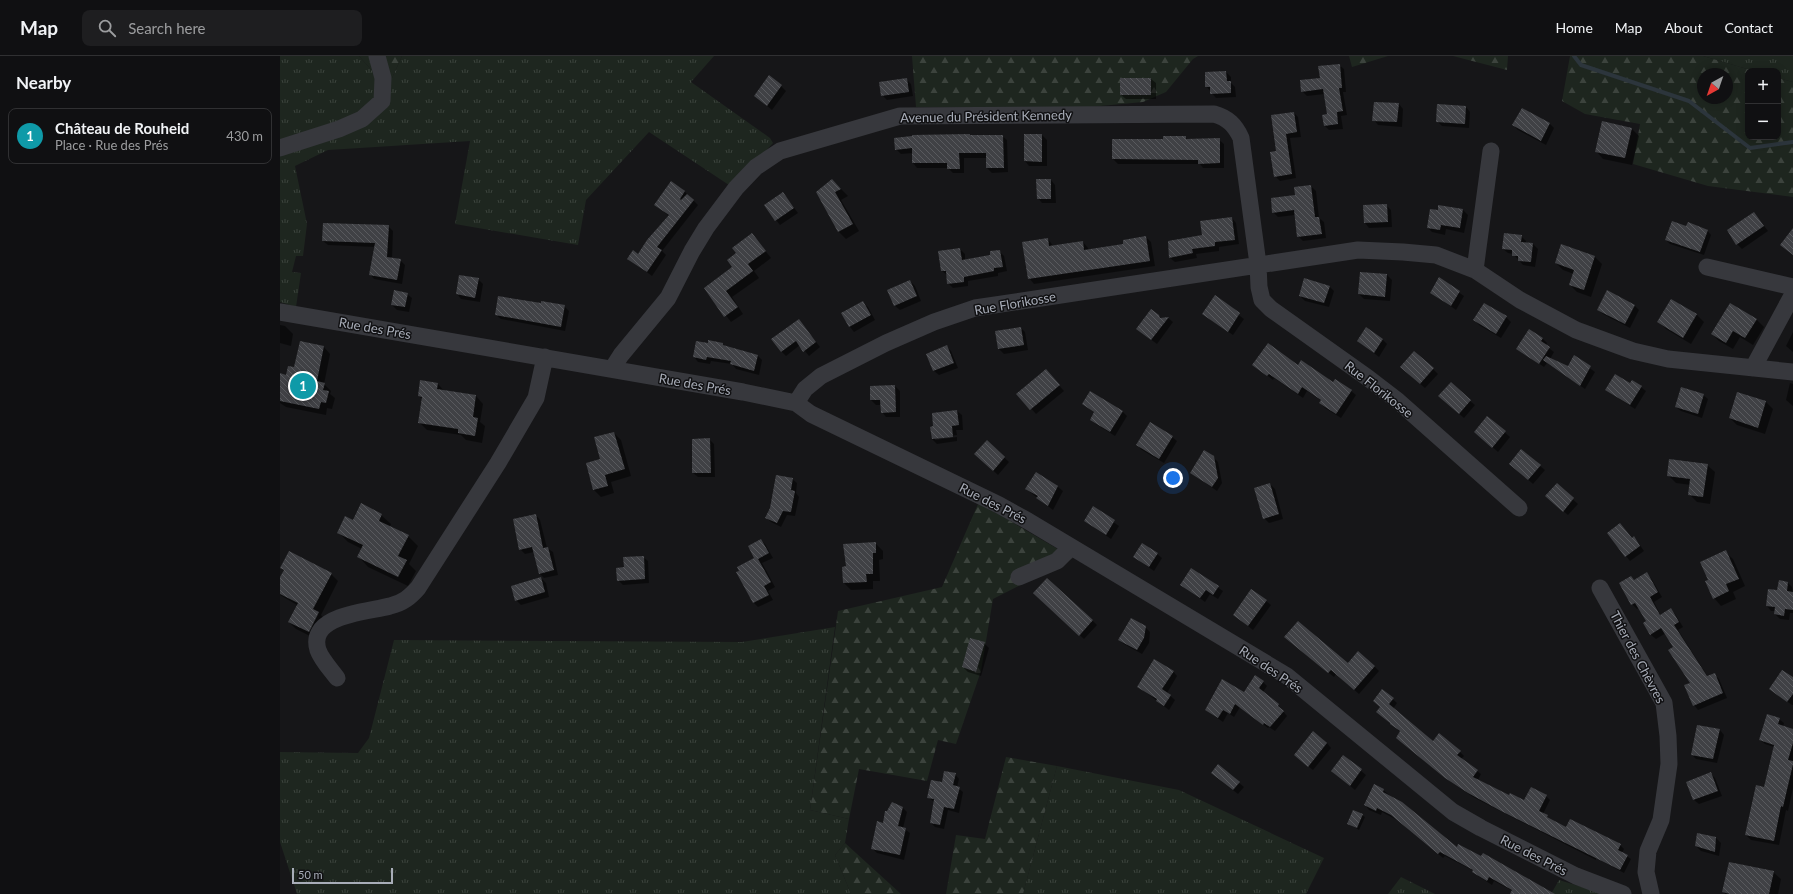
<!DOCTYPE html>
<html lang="en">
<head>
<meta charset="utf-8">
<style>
	:root { --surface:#101012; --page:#1e1e20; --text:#f1f3f6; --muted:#9c9d9f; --line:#303032; --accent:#f2b134 }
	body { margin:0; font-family:Lato,sans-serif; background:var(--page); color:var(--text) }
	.controls { position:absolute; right:12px; top:12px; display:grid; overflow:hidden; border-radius:8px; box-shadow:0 2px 10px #0003 }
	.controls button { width:36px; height:36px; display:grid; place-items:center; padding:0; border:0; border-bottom:1px solid var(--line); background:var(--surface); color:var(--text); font:20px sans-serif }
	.compass { position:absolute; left:1417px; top:12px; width:36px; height:36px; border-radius:50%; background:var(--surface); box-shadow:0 2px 10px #0003; rotate:220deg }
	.scale { position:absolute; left:12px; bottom:10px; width:101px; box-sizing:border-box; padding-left:4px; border:2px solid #a8adb8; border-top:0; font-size:11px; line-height:14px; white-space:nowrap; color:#a8adb8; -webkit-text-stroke:3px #111113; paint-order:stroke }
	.you { position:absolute; left:893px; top:422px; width:14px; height:14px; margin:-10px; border:3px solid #fff; border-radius:50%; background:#1a73e8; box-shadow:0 0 0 6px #1a73e833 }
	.badge { display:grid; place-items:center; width:26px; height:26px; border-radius:50%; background:var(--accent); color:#fff; font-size:13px; font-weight:700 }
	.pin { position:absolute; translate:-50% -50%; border:2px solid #fff; box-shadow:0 1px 4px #0006 }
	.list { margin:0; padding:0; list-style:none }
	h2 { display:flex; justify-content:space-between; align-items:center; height:52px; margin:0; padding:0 16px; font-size:17px }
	h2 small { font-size:13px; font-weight:400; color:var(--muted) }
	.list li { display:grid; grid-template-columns:26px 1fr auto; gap:12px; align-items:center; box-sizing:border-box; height:56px; margin:0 8px 8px; padding:0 8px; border:1px solid var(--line); border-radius:8px }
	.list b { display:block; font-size:15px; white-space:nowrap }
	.list p { margin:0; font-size:13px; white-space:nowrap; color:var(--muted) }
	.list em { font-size:13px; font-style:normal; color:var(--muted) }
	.icon { flex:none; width:22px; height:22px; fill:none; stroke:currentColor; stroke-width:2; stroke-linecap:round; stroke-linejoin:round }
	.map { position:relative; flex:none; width:1513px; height:838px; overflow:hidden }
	header { display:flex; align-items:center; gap:24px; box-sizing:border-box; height:56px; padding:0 20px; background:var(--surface); border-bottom:1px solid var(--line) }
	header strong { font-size:19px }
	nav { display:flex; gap:22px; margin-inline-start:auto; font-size:14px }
	.search { width:280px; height:36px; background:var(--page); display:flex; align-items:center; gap:10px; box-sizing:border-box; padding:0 14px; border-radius:8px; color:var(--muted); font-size:15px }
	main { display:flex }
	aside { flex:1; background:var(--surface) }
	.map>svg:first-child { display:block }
	.grass { fill:url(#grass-tufts) }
	.forest { fill:url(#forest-firs); fill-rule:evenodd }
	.shadow { fill:#0007 }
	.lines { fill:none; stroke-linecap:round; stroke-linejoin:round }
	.stream { stroke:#2c353c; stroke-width:4 }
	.building { fill:url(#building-back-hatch) }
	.minor { stroke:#37383d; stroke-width:17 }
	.labels { text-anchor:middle; stroke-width:3; stroke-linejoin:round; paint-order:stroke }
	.street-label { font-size:13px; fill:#a8adb8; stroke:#111113 }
</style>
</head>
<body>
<header>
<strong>Map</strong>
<div class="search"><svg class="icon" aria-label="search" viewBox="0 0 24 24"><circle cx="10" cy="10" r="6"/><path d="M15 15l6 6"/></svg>Search here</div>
<nav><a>Home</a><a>Map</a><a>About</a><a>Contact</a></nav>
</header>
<main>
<aside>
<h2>Nearby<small></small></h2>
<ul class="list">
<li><span class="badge" style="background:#0f9aa8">1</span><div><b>Château de Rouheid</b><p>Place · Rue des Prés</p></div><em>430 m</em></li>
</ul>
</aside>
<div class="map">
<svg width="1513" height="838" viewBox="0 0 1513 838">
	<defs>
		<pattern id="grass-tufts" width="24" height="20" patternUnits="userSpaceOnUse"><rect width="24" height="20" fill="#1e261f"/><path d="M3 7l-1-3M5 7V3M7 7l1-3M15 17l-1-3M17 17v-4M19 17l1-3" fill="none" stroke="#3c433d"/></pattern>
		<pattern id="forest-firs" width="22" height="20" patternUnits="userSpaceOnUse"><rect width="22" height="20" fill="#1e261f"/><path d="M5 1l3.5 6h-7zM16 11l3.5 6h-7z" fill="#3c433d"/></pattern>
		<pattern id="building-back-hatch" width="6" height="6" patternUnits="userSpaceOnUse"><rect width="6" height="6" fill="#404145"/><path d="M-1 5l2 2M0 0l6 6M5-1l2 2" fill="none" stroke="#595a5e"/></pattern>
	</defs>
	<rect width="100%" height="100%" fill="#161618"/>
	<path class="grass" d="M0,0H79L95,18V51L0,89Z
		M122,0H434L411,26L490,82L493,87L452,131L369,76L306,144L298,189L175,168L190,85L48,94L15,110L27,168L23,200H16L12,216L21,217L16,251L0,246V100L80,72L109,21L112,22Z
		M1423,0H1513V26L1498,22V15H1474Z
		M555,571L530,754L569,763L565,787L555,799L571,838H17L0,786V696L78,697L89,682L114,584L462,586Z
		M777,710L899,734L1044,802L1026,838H743Z
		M1121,821L1155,838H1108Z
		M1279,824L1325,838H1271Z"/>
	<path class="forest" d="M79,0H122L112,22L95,18Z
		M632,0H918L913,3L886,36L863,46L788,53L636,51Z
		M1069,0H1108L1072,11Z
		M1173,0H1228L1227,14Z
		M1290,0H1423L1474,15H1468V81H1498V22L1513,26V141L1428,130L1353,108L1360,68L1305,58L1282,45ZM1423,18H1447V42H1423Z
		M698,448L720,459L793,502L713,543L701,615L676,688L658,684L647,725L579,713L569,763L530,754L558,555L662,531Z
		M726,701L777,710L743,838H666L676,779L705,783Z
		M565,787L621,838H571L555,799Z"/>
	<path class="shadow" d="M1059,9L1064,13L1066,36H1063L1067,59L1061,60L1063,73L1049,74L1045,70L1048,59L1045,38L1027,40L1022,35Z
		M946,16L951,21V27L955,31L956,41L936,42L926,30Z
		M626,23L631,28L633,40L607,44L602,39Z
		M871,23L876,27V43H846L841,39Z
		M501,30L506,35L492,54L475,40Z
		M1119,48L1123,53L1122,71L1098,69L1094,64Z
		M1186,51L1190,56L1189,72L1162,70L1157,65Z
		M1242,53L1270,68L1274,72L1266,89L1238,74L1233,69Z
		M1014,57L1018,61L1021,81L1010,82L1016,122L1000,125L995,120L998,96Z
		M1352,73L1359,80L1352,109L1323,103L1316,95Z
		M745,79H762L767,84V110H749L745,105Z
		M722,80L727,84L728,116L712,117L707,112V102H684V117H673L668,112H637L633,107V97L621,98L616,93Z
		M905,81L908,84H939L944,88V112H923L920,108H838L833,103V84H884Z
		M552,124L568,140L561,144L579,175L566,183L559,176L537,136Z
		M771,124L775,129L776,147H762L758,142Z
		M391,126L405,136L418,149L382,195L386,199L372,220L349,203L358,199L389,160L375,149Z
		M1031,130L1036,135L1039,162L1044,166L1046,182L1023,185L1018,180L1015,159L998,161L993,156Z
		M503,137L518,157L500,169L496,164Z
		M1106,149L1111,154L1112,171L1089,172L1085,167L1084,150Z
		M1159,150L1183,154L1188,159L1184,177L1166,173L1165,179L1152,176L1148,172L1158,155Z
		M1474,157L1488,175L1462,193L1457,188Z
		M952,162L956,167L959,188L939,191V195L916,198L917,202L895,206L890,202L889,186L923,180Z
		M108,170L113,175L112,203L120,204L125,209L122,228L94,223L90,218L95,191L48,189L43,185Z
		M1407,171L1427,174L1431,179L1424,199L1390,188L1386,184Z
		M472,178L491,202L474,215L479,222L452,241L463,258L451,266L425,232L454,211L458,198Z
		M1241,180L1246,185V188H1253L1258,193L1255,211L1243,209L1233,198L1228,197L1223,193Z
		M866,181L871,186L875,210L754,228L749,222L768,183L774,191L803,186L808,192L809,195L845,189Z
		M680,193L685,198V204L711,200L719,195L724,200L727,215L718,217V220L688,225V230L673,232L668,227L667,219L662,215Z
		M1315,201L1322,208L1311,241L1297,236L1290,229L1294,218L1283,214L1276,207Z
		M1081,217L1107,219L1112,224L1110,245L1084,243L1079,238Z
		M198,223L203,228L200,246L181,243L177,238Z
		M1159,223L1184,240L1176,254L1151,236Z
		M630,225L635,230L641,245L620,254L615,250L609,235Z
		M1049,230L1054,235L1049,251L1025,245L1020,240Z
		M127,238L132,242L129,256L117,254L112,249Z
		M935,241L964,263L953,279L928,262Z
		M1392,244L1417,259L1424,266L1411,288L1386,273L1379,266Z
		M583,246L588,251L595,264L574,276L570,271L562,257Z
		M1204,248L1226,261L1231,266L1221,282L1199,269L1195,264Z
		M262,249L284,250L289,255L285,275L221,263L216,259Z
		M1354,249L1359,254L1350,272L1323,258L1318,254Z
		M879,260L881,263L888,262L893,266L877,288L862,277Z
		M519,264L540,291L529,300L520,289L506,300L501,295Z
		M1477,264L1484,271L1473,289L1460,281L1453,293L1439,285L1432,278Z
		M0,269L5,270L13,278L11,290L0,287Z
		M741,272L745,276L748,294L724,298L719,293L716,276Z
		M1250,274L1263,283L1267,287L1266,290L1274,296L1270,303L1289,311L1294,301L1315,316L1305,333L1267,307L1264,311L1238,293Z
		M1513,276V296L1506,290Z
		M1103,284L1107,288L1099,301L1078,285Z
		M429,288H442L445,290L478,300L482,304L479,319L456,313L452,308L431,305L430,308L418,306L414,301Z
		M44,291L50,298L44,328L51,335L50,338L55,342L52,353L47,352L46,359L6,351L0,347V318L7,320Z
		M667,291L671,295L678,312L659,319L654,315L648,298Z
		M974,309L1019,310L1071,335L1076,339L1061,362L1045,352L1040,347L1042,345L1027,335L1023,342L994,322L993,324Z
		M1153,313L1158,318L1145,332L1126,316Z
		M770,319L784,335L756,358L738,338Z
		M1353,325L1366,335L1355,353L1326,334L1350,329Z
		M1510,327L1513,328V350L1506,344Z
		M158,328L165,336L196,340L203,348L200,366L205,370L202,387L186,384L181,379L147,374L139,366L143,344L139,340Z
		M615,330L620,335V361H606L602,356L601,349H596L591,344V331Z
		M1423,339L1428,343L1422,362L1401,355L1396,351Z
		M1164,345H1190L1195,349L1184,362Z
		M1486,346L1493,353L1485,378L1457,369L1450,362Z
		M803,348L842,355L847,360L835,380L816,368L811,364L815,357Z
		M677,355L682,359L683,374H676L677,379L655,382V384L677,381V385L657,388L652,383L651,371H654L653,357Z
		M1207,361L1230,381L1218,396L1200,380Z
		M334,377L341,384L351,420L331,426L334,437L321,441L314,434L321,403Z
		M892,381L897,385L884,407L862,394L857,389Z
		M429,383L434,388L435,421H418L413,417Z
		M707,385L729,406L718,419L700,402Z
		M933,401L938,406L942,427L937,435L911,417Z
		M1427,409L1435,416L1430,448L1417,446L1409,438L1411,429L1396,427L1388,419Z
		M1260,410L1265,414L1253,428L1235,412Z
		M756,418L778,431L783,435L773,454L746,433Z
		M512,423L517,427L516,437L519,441L515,460L507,459L501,471L491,466L486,461Z
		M990,428L995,433L1003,463L989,467L984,462Z
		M1277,429L1298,448L1288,459L1271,445Z
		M813,452L839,470L831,483L805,465Z
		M101,459L111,468L110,471L128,480L138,490L129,508L136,515L128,530L88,511L79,501L82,493L68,486L59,477L73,465Z
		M256,459L260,464L267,492L273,496L278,519L264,522L260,518L254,496L245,498L240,493Z
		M1354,481L1364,495L1350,505L1346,500Z
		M481,484L485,488L493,502L482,507L495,531L488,535L493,544L478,551L474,547L457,517L476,502Z
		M595,487L603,495V503L599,504L600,525H593V533L571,534L564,527L563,512L567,511Z
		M1445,496L1453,503L1465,530L1453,536L1456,543L1441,550L1434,542L1429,524Z
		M877,498L882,502L874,515L854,501Z
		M363,501L368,505L369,527L343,529L338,524L345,512Z
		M1,512L51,518L58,525L41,559L45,564L36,583L16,573L9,566L17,549L0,539V524L4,515Z
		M912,514L943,535L938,543L930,538L925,546L902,529Z
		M1366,518L1371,522L1382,541L1374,546L1381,560L1391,554L1395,558L1403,571L1398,574L1428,621L1434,618L1439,623L1447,642L1418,654L1414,649L1411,628L1394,591L1386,577L1376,583L1371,579L1364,567L1368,565L1359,552L1357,553L1352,548L1351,521L1354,524Z
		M261,522L266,527L269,541L241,549L236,544Z
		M1508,527L1512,531L1513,537V557H1510L1509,564L1500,563L1495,558L1496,555H1491L1487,550L1498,535Z
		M759,542L812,564L817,569L804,583Z
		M986,545L991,549L973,574L954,559Z
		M865,571L870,576L869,587L862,598L844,588L839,584Z
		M1010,586L1068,608L1094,610L1099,615L1079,638L1056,618L1054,621Z
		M704,587L709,592L701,620L688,616L683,611Z
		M893,615L897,620L887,637L895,644L889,654L859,631Z
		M1513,623V649H1512L1490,633Z
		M983,626L987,630L983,636L998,649L1007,660L995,675L989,671L988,672L960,651L954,661L948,657L943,666L926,654L964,638Z
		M1103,634L1117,647L1113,653L1153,686L1180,696L1184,700L1181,703L1201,718L1198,724L1229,741L1245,746L1266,740L1270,744L1263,758L1272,765L1287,772L1340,789L1344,793L1342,797L1351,803L1344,817L1316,802V804L1193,741L1170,725L1120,676L1111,668L1101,651Z
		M1499,663L1504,667L1503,671L1513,674V732L1508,755L1506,754L1499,789L1471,784L1466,779L1485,733L1494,691L1485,688L1480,684Z
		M1440,674L1444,679L1437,707L1416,703L1412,699Z
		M1047,687L1051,692L1033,714L1020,704Z
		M1063,700L1086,719L1075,734L1052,715Z
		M938,710L964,731L958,738L937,722Z
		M1430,717L1435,722L1442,740L1419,748L1414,744Z
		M675,718L679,723L677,731L683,736L679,757L668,754L664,773L655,771L651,767L654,746L648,741Z
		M1103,734L1177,793L1271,838H1232L1233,835L1214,825L1212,829L1198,820L1194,815L1165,800L1163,802L1117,764L1102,756L1101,759L1089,754L1085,749Z
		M622,751L627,756L623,772L630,777L624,804L597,797L592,792L603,768Z
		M1074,755L1085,761L1079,774L1068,767Z
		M1417,778L1436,782L1441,787L1439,800L1421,795L1416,790Z
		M1493,816L1501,823L1498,838H1445L1444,836Z"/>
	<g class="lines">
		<path class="stream" d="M1294,0L1301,9L1409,45L1470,92L1513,86"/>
	</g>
	<path class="building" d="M1060,8L1062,32H1059L1063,55L1057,56L1058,68L1044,70L1042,59L1047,58L1043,33L1021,36L1020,24L1040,22L1038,10Z
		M946,15L947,25H951V37L930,38V31H925V16Z
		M489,19L502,29L487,50L474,40Z
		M627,22L629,36L601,40L599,26Z
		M840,22H871V39H840Z
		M1094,46L1119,47L1117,66L1092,65Z
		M1157,48L1186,50L1185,68L1156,66Z
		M1242,52L1270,67L1261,85L1232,69Z
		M1014,56L1017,76L1006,78L1012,118L994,121L990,96L996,95L991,59Z
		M1322,65L1352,72L1345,102L1315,96Z
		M690,78V79H723L724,112H706V97H679L680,113H667V107H632V92L615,94L614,82L632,80V79Z
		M744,78H762V106L744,105Z
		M883,80H906V83L940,82V107L918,108V104L832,103V83H883Z
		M552,123L561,133L555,136L573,168L558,176L536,136Z
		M756,123H771V143H757Z
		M391,125L405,135L400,143L401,144L407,138L414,144L377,191L382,194L367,216L347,203L353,194L358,198L367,184L389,159L374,149Z
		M1031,129L1035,161H1039L1042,178L1017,181L1014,154L992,157L991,142L1015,139L1014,131Z
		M503,136L514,152L495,165L484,149Z
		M1107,148L1108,166L1084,167L1083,149Z
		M1158,149L1183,153L1180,172L1161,169L1160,174L1147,172L1150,153L1158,154Z
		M1474,156L1484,170L1456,189L1447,174Z
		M952,161L955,184L935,186V190L912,193L913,197L889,202L888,185L922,179L920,165Z
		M1392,165L1406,170L1408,166L1428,174L1420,196L1385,184Z
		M43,167L109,169L107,201L121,203L117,224L89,219L95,187L42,185Z
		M1513,172V199L1500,189Z
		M472,177L486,195L468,208L473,215L446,235L458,251L444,261L424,232L452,211L447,204L456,197L452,192Z
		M1224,177L1242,179L1241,186L1253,187L1251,206L1238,205V200H1232V194L1222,193Z
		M866,180L870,205L748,223L742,186L768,182L769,190L803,185L804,194L843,188V184Z
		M1281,188L1315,200L1304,234L1289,229L1294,214L1275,207Z
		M680,192L682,204L710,199V195L720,194L723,211L714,212V215L684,221V226L667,228L666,215H661L658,195Z
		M1080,216L1107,218L1105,241L1078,238Z
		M179,219L199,222L195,242L176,238Z
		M1159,221L1180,235L1171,250L1150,237Z
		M1024,222L1050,230L1044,247L1019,240Z
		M630,224L637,240L614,250L607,234Z
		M114,234L128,237L125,251L111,249Z
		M1327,234L1355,249L1345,268L1317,254Z
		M935,239L960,257L948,276L922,258Z
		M218,240L261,247V245L285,249L281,271L215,259Z
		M1391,243L1417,258L1403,282L1377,266Z
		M583,245L591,259L569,271L561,257Z
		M1204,247L1227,260L1216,278L1193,264Z
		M1450,247L1477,263L1465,282L1453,275L1446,287L1431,278Z
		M871,253L879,259L880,262L889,261L871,284L856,273Z
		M519,263L536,286L523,296L516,285L501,296L491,283Z
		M741,271L744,289L718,293L715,275Z
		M1086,271L1103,283L1094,297L1077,285Z
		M1249,273L1263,282L1261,285L1270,291L1259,308L1236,293Z
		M428,284L443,287V289L478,299L474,315L450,308L451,305L427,301L426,304L413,301L416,285L428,287Z
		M20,285L44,290L37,325L45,327L43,334L49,335L46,347L41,346L39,353L0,345V317L6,319L8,310L14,311Z
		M988,287L1018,309L1021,304L1053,326L1055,323L1072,334L1056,358L1039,347L1041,344L1022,331L1018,338L989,318L987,320L972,309Z
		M667,289L674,307L653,315L646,298Z
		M1134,295L1154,312L1140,328L1120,311Z
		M1294,299L1311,310L1300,330L1263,304L1266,300L1288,310Z
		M766,313L780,329L750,354L736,338Z
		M1335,318L1350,327L1352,324L1362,330L1350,349L1325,334Z
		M140,324L158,327L157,333L196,339L193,361L198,362L195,380L178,377V373L138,367L142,341L138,340Z
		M1171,326L1191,344L1179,358L1158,340Z
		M615,329L616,356L601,357L600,344H590V330Z
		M1401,331L1424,338L1418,358L1395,351Z
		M810,335L843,355L830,376L810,364L814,356L802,348Z
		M1457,336L1486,345L1478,372L1449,362Z
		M677,354L679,369L672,370L673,381L652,383L650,371L653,370L652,357Z
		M1207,360L1226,375L1212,392L1194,376Z
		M870,366L893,380L879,403L856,389Z
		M334,376L345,413L325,419L328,430L313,434L306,407L320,403L314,381Z
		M430,382L431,417H412V383Z
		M707,384L725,401L713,415L694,398Z
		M1241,393L1261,409L1248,424L1229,408Z
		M924,394L934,400L938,422L932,431L910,417Z
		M1389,403L1428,408L1423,441L1408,439L1410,423L1387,420Z
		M756,416L778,430L768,450L756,442L758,440L745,433Z
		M496,419L513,422L511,434L515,435L511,456L503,455L497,467L485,462L490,452Z
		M990,427L999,458L983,463L974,432Z
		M1277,427L1294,442L1283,456L1265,440Z
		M81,447L102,458L99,465L129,479L118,500L127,504L118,521L77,501L83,489L57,477L65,460L73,464Z
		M813,450L835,464L826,479L804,465Z
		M256,458L263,492L268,491L274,514L259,518L252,491L239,494L233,463Z
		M1340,467L1352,482L1354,480L1360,490L1345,501L1327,477Z
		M481,483L489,497L478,503L491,526L484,530L489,539L473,547L456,516L459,515L457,511L474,502L468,490Z
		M596,486V497H593V518H586L587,526L563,527L562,511L566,510L563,488Z
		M862,487L878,497L869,511L853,501Z
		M1446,494L1459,523L1446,528L1449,535L1433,543L1425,525L1428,524L1420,506Z
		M9,495L52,517L33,553L39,556L29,576L8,566L18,547L0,538V521L4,514L0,512Z
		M364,500L365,523L337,525L336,512L344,511L343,501Z
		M911,512L939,530L933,539L926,534L920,542L900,529Z
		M1367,516L1378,536L1370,541L1380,559L1391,552L1399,566L1394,569L1427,620L1435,617L1443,637L1413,650L1404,629L1410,627L1388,594L1393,591L1381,572L1370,579L1363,567L1366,565L1355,547L1351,549L1339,527L1351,520L1354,524Z
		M261,521L265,536L235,545L231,530Z
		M767,522L813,564L799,580L753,537Z
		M1499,524L1508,526L1507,535L1513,536V554L1505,553L1504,560L1494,558L1495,551L1486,550L1488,533L1497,534Z
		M971,533L987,544L968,570L953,559Z
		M851,562L866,570L864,582L857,594L838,584Z
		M1018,565L1068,607L1078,595L1095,610L1074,634L1051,614L1048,617L1004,581Z
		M690,582L705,586L696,616L682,611Z
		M874,603L894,615L882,633L891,639L884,650L876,645L877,643L857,631Z
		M1502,614L1513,621V638L1507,646L1489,633Z
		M975,619L984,625L979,632L999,648L998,650L1004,655L990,671L984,667L983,669L955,648L950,658L943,654L938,662L925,654L942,623L964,636Z
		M1102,633L1114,642L1109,648L1153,685L1159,677L1181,695L1177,699L1198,714L1193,721L1229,739L1230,737L1244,744L1251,731L1267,739L1259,755L1268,759L1267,761L1286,771L1290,763L1341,788L1338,794L1348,799L1340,814L1221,755L1188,737L1165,722L1116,682L1120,675L1110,668V667L1096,656L1100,651L1093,645Z
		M1487,658L1500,662L1498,668L1513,673V687L1508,704L1513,705V708L1503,751L1501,750L1494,785L1465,779L1476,729L1484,731L1494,689L1479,684Z
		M1417,669L1440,673L1433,703L1411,699Z
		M1033,675L1047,687L1028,711L1014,699Z
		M1063,699L1082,713L1070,730L1051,715Z
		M938,708L960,726L953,734L931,717Z
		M664,715L676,717L673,729L680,731L674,753L664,751L660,769L650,767L654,743L647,742L651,724L662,726Z
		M1431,716L1438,735L1413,744L1406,726Z
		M1094,728L1104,733L1103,736L1122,746L1177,791L1178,788L1201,800L1203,797L1275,838H1230L1232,834L1209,821L1207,825L1192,816L1193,814L1160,796L1158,798L1111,759L1097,752L1096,755L1084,749Z
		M612,746L623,751L618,770L626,772L620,799L591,793L597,765L603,767L605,755H607Z
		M1073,754L1083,758L1077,772L1067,768Z
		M1417,777L1436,781L1435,796L1415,790Z
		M1449,806L1494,815L1489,838H1450L1442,836Z"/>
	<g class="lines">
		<path class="minor" d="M0,92L59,73L82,63L102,45L103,22L97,0
			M1427,211L1513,231
			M1195,214L1211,95
			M0,256L463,336L516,347L531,358L719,449L748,465L1007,620L1173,756L1201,772L1296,820L1343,838
			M1473,312L1513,238
			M332,313L341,299L388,242L412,195L426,172L456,132L476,111L500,95L620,60L934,58C948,62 955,69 961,82L978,208L979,231L982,244L991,253L1088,322L1118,345L1239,452
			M516,347L525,333L541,320L606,287L654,266L695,252L1078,194L1123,196L1156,199L1195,214L1240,244L1296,274L1353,295L1388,303L1513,316
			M739,521L777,505L791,491
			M1320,532L1384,647L1388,680L1389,708L1381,764L1368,795L1366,816L1371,838
			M57,622C51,614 41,603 38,594C27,558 90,556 110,550C123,547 130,541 138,532L218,407L256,342L265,301"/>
	</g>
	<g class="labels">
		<g class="street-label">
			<text transform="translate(706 60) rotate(-1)" y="5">Avenue du Président Kennedy</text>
			<text transform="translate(735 247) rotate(-10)" y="5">Rue Florikosse</text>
			<text transform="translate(95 272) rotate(10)" y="5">Rue des Prés</text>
			<text transform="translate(415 328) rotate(10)" y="5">Rue des Prés</text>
			<text transform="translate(1099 333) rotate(38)" y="5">Rue Florikosse</text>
			<text transform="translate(713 447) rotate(27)" y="5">Rue des Prés</text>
			<text transform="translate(1358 601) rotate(62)" y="5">Thier des Chèvres</text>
			<text transform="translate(991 613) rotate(34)" y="5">Rue des Prés</text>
			<text transform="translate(1254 799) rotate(27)" y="5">Rue des Prés</text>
		</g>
	</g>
</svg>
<div class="controls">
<button>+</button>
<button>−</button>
</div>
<svg class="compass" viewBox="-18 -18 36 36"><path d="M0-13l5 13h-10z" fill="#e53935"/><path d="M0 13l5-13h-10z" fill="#9c9d9f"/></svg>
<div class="scale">50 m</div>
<div class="you"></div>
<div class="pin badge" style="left:23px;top:330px;background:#0f9aa8">1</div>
</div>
</main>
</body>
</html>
